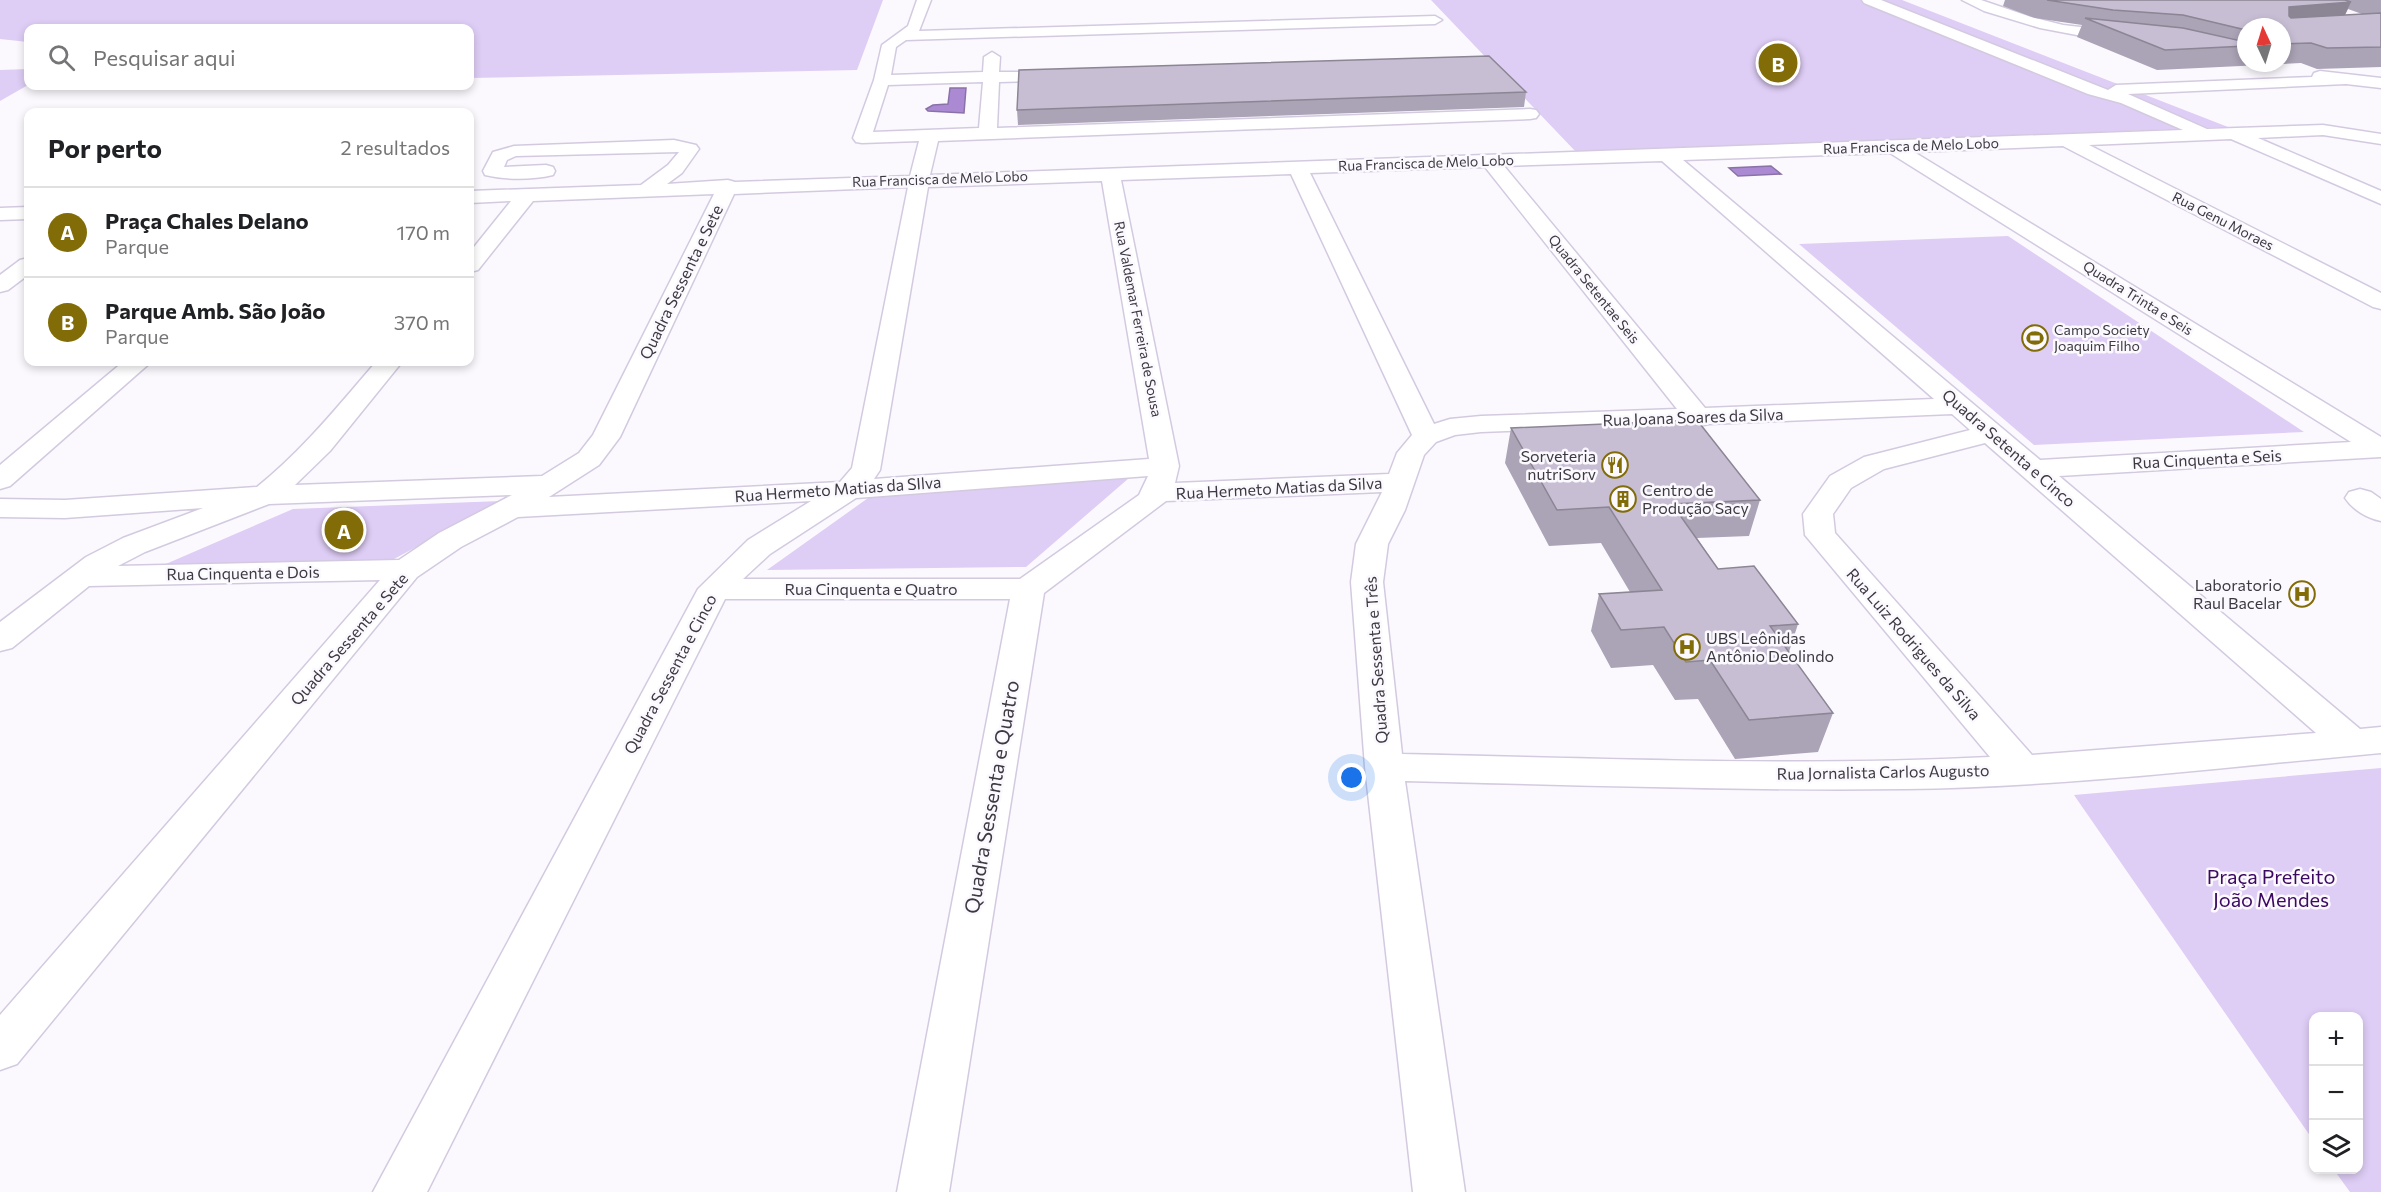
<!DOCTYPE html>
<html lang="pt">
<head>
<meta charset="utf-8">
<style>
	:root { --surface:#fff; --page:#f2f2f2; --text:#202124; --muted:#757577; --line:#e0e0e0; --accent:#826c07 }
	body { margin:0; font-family:Commissioner,sans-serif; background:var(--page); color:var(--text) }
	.controls { position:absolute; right:18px; bottom:18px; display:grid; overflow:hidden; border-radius:12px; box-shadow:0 3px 9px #0003 }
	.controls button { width:54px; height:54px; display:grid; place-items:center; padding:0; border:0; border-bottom:2px solid var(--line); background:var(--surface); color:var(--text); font:30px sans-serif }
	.compass { position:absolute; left:2237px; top:18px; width:54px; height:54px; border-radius:50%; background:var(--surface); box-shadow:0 3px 9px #0003; rotate:356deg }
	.you { position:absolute; left:1352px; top:778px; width:21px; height:21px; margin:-15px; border:4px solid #fff; border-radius:50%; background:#1a73e8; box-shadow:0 0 0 9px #1a73e833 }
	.badge { display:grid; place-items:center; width:39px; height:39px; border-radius:50%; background:var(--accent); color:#fff; font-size:20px; font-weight:700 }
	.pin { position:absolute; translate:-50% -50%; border:3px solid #fff; box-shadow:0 2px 6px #0006 }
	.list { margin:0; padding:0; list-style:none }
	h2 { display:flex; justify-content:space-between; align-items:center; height:78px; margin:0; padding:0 24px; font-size:26px }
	h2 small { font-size:20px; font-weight:400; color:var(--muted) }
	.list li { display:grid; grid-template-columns:39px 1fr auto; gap:18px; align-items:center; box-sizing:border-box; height:90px; padding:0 24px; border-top:2px solid var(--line) }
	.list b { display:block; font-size:22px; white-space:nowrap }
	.list p { margin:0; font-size:20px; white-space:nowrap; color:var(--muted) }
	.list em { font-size:20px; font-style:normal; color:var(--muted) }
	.icon { flex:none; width:33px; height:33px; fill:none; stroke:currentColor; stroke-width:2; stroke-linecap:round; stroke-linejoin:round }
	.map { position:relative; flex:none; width:2381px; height:1192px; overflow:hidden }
	.search { position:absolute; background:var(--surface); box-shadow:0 3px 9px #0003; left:24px; top:24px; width:450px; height:66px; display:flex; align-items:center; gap:15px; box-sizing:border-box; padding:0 21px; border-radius:12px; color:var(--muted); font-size:22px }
	.panel { position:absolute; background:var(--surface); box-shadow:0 3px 9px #0003; left:24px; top:108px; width:450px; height:258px; border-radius:12px }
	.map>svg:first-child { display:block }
	.green { fill:#decdf5 }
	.water { fill:#ab8ad3; stroke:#8a72a8; stroke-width:1.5 }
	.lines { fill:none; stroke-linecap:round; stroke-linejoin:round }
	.minor-casing { stroke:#d3cae0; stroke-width:3 }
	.minor { fill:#fff; fill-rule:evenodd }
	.wall { fill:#aba3b6; fill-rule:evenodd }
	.shaded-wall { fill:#8b8594 }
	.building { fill:#c7bed4; stroke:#8b8594; stroke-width:1.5 }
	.labels { text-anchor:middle; stroke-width:5; stroke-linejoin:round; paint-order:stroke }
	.far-street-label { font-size:14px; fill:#3d3942; stroke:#fbf9fe }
	.far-poi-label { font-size:14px; fill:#3d3942; stroke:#fbf9fe; text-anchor:start }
	.street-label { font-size:16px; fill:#3d3942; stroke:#fbf9fe }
	.poi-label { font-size:16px; fill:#3d3942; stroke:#fbf9fe; text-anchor:end }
	.near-street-label { font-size:20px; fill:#3d3942; stroke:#fbf9fe }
	.near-park-label { font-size:20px; fill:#3c0862; stroke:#fbf9fe }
</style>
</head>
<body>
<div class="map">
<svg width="2381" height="1192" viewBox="0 0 2381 1192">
	<rect width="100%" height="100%" fill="#fbf9fe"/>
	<path class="green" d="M0,0H883L857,70L470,78V28H28V42L0,39Z
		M1431,0H1902L2228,127L1577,153Z
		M28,69V85L0,101V70Z
		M2008,236L2304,432L2034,445L1799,244Z
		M1136,472L1026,567L767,570L878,491Z
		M501,501L359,578L138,576L293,509Z
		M2381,768V1192H2350L2334,1170H2358V1016H2314L2313,1140L2074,795Z"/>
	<path class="water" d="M950,88H966L964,113L928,111L926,109L933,105L948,104Z
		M1771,166L1781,174L1738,176L1729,168Z"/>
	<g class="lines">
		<g class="minor-casing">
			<path id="minor" d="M917,0H931L919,31L1435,16L1442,20L1435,24L906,40L896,47L891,75L983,72L984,57L992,52L1000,57L999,72H1069L1071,75L1069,78L1063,80L999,82L997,128L1530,109L1536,110L1539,114L1536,118L1530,119L938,141L930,175L2183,130L2121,103L2088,94L1864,3L1862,0H1881L2108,90L2116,85L2312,77L2314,73L2320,71L2381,78V88L2346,84L2128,94L2207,129L2323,125L2381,134V144L2323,135L2258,138L2381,191V204L2231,139L2089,145L2381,293V309L2373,307L2063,146L1914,152L2381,437V457L2059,476L2360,729L2381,727V753C2224,767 2065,787 1906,789C1739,791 1572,785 1405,781L1465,1192H1413L1365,767L1351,582L1356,544L1382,492L1166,501L1044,593L949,1192H897L1010,599H725L427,1192H373L698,589L748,540L811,501L518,517L461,547L417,577L17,1064L0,1070V1015L380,580L89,586L12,648L0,651V622L86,557L123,538L203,508L65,518L0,517V499L65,500L257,487C303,450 338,406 376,362H402L330,451L295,485L542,476L579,453L593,435L714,194L533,201L478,270L470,272V252L511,201L470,203V191L641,185L668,165L679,152L516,156L507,160L504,167L546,165L553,167L555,171L553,175C532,180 506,180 485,175L483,171L493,152L514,146L674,140L696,145L699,149L682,173L667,184L728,180L735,182L910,176L919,141L862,143L856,142L853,138L874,80L882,45L908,26ZM983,82L979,128L873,132L888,85ZM1890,153L2351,442L2040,460L1683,160ZM1662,161L1934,399L1705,408L1504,166ZM1485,167L1677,409L1481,416L1450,419L1434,424L1310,173ZM1291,174L1412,435L1397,453L1389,474L1175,483L1179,466L1121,180ZM1102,181L1149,459L874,479L880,470L928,187ZM908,187L852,468L840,482L549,497L599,465L620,437L734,194ZM1952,414L1970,430L1864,457L1830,476L1803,514L1805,535L1990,757C1794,767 1598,758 1402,754L1383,582L1388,544L1405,510L1424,455L1436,442L1455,435L1481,432L1691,424L1699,426L1709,424ZM1985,443L2316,733L2032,755L1835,533L1833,514L1851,488L1884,469ZM1148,476L1139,495L1020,579H743L770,554L856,498ZM512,495L439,533L399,560L118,566L145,552L269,504Z
				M1962,0H1981L2031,17L2063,25L2123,32L2130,36L2123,40L2082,36L2040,28L1984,11Z
				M28,207V219L0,220V208Z
				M28,258V275L8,290L0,292V275L20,260Z
				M123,362H151L10,486L0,489V465Z
				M2360,489L2371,492L2381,499V521C2367,518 2353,510 2345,498L2349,492Z"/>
		</g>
		<use href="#minor" class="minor"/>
	</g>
	<path class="wall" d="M2005,0H2381V67L2317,69L2301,63L2157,70L2077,37L2082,25L2035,18L2003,6ZM2348,9L2362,14L2345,15ZM2246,27H2282V63H2246Z
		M1526,92L1524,107L1018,125L1017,110Z
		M1511,428L1760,500L1749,536L1697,538L1718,569L1798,624L1789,652L1833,713L1818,752L1735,759L1698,699L1675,700L1653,665L1611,668L1591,631L1599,594L1630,592L1601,543L1549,546L1505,463Z"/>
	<path class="shaded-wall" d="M2351,2L2342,21L2280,25L2289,7Z"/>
	<path class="building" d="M2047,0H2345L2351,2L2289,7V16L2291,18L2381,13V47L2327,48L2311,43L2282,44V27H2246V30L2183,15L2113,10Z
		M2085,18L2183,28L2246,42V46L2165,50Z
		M1489,56L1526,92L1017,110L1019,70Z
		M1697,420L1760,500L1672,504L1718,569L1754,566L1798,624L1770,626L1833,713L1749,720L1710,660L1686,662L1664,627L1621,630L1599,594L1662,590L1609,507L1557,510L1511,428Z"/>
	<defs>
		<g id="stadium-ring" transform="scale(1.35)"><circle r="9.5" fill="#fbf9fe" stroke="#826c07" stroke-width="1.5"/><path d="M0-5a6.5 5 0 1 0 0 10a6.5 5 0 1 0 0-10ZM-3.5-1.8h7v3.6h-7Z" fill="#826c07"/></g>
		<g id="restaurant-ring" transform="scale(1.35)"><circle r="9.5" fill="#fbf9fe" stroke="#826c07" stroke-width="1.5"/><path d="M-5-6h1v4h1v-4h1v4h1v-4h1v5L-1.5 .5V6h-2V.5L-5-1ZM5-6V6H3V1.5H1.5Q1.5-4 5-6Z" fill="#826c07"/></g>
		<g id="building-ring" transform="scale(1.35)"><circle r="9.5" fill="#fbf9fe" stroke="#826c07" stroke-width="1.5"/><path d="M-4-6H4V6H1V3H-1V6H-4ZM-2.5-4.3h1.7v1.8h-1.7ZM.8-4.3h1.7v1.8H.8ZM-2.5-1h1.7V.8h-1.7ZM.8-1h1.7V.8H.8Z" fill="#826c07"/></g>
		<g id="hospital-ring" transform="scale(1.35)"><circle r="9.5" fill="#fbf9fe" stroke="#826c07" stroke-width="1.5"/><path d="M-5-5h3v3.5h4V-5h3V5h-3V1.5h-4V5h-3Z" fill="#826c07"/></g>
	</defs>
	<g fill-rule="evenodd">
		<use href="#stadium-ring" x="2035" y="338"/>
		<use href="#restaurant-ring" x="1615" y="465"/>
		<use href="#building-ring" x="1623" y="499"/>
		<use href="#hospital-ring" x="2302" y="594"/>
		<use href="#hospital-ring" x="1687" y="647"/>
	</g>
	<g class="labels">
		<g class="far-street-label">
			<text transform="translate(1911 146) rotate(-2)" y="5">Rua Francisca de Melo Lobo</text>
			<text transform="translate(1426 163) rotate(-2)" y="5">Rua Francisca de Melo Lobo</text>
			<text transform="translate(940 179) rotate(-2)" y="5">Rua Francisca de Melo Lobo</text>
			<text transform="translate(2223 221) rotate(27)" y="5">Rua Genu Moraes</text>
			<text transform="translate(1594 289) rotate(51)" y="5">Quadra Setentae Seis</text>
			<text transform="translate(2138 298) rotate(32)" y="5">Quadra Trinta e Seis</text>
			<text transform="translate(1138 319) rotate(79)" y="5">Rua Valdemar Ferreira de Sousa</text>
		</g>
		<g class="far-poi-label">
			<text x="2054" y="335">Campo Society<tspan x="2054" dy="16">Joaquim Filho</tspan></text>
		</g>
		<g class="street-label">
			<text transform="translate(681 282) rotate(-64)" y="6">Quadra Sessenta e Sete</text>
			<text transform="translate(1693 417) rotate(-2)" y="6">Rua Joana Soares da Silva</text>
			<text transform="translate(2009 448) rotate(41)" y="6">Quadra Setenta e Cinco</text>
			<text transform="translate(2207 459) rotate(-3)" y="6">Rua Cinquenta e Seis</text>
			<text transform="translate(1279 488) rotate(-3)" y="6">Rua Hermeto Matias da Silva</text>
			<text transform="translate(838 489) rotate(-4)" y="6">Rua Hermeto Matias da SIlva</text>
			<text transform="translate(243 573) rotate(-1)" y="6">Rua Cinquenta e Dois</text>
			<text x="871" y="595">Rua Cinquenta e Quatro</text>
			<text transform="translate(349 639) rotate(-49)" y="6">Quadra Sessenta e Sete</text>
			<text transform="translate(1914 644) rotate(49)" y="6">Rua Luiz Rodrigues da Silva</text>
			<text transform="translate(1376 660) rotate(-94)" y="6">Quadra Sessenta e Três</text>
			<text transform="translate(670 674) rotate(-62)" y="6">Quadra Sessenta e Cinco</text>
			<text transform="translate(1883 772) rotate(-1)" y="6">Rua Jornalista Carlos Augusto</text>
		</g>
		<g class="poi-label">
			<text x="1596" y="462">Sorveteria<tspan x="1596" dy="18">nutriSorv</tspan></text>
			<text x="1642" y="496" text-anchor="start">Centro de<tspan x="1642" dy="18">Produção Sacy</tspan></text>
			<text x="2282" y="591">Laboratorio<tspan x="2282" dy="18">Raul Bacelar</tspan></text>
			<text x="1706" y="644" text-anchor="start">UBS Leônidas<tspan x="1706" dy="18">Antônio Deolindo</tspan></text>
		</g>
		<g class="near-street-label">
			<text transform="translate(992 797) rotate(-80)" y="7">Quadra Sessenta e Quatro</text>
		</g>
		<g class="near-park-label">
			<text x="2271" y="884">Praça Prefeito<tspan x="2271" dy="23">João Mendes</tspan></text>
		</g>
	</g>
</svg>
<div class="controls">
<button>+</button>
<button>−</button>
<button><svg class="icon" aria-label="layers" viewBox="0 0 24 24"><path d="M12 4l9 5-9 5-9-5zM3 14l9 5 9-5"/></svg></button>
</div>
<svg class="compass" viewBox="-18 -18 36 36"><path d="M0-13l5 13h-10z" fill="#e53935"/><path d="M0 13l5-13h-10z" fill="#757577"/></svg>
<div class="you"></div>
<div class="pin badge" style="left:344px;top:530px">A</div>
<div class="pin badge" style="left:1778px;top:63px">B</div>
<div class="search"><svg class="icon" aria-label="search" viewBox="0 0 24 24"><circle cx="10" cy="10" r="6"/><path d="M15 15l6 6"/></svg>Pesquisar aqui</div>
<section class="panel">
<h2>Por perto<small>2 resultados</small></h2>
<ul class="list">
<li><span class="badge">A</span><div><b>Praça Chales Delano</b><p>Parque</p></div><em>170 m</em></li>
<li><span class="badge">B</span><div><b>Parque Amb. São João</b><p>Parque</p></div><em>370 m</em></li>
</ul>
</section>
</div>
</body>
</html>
